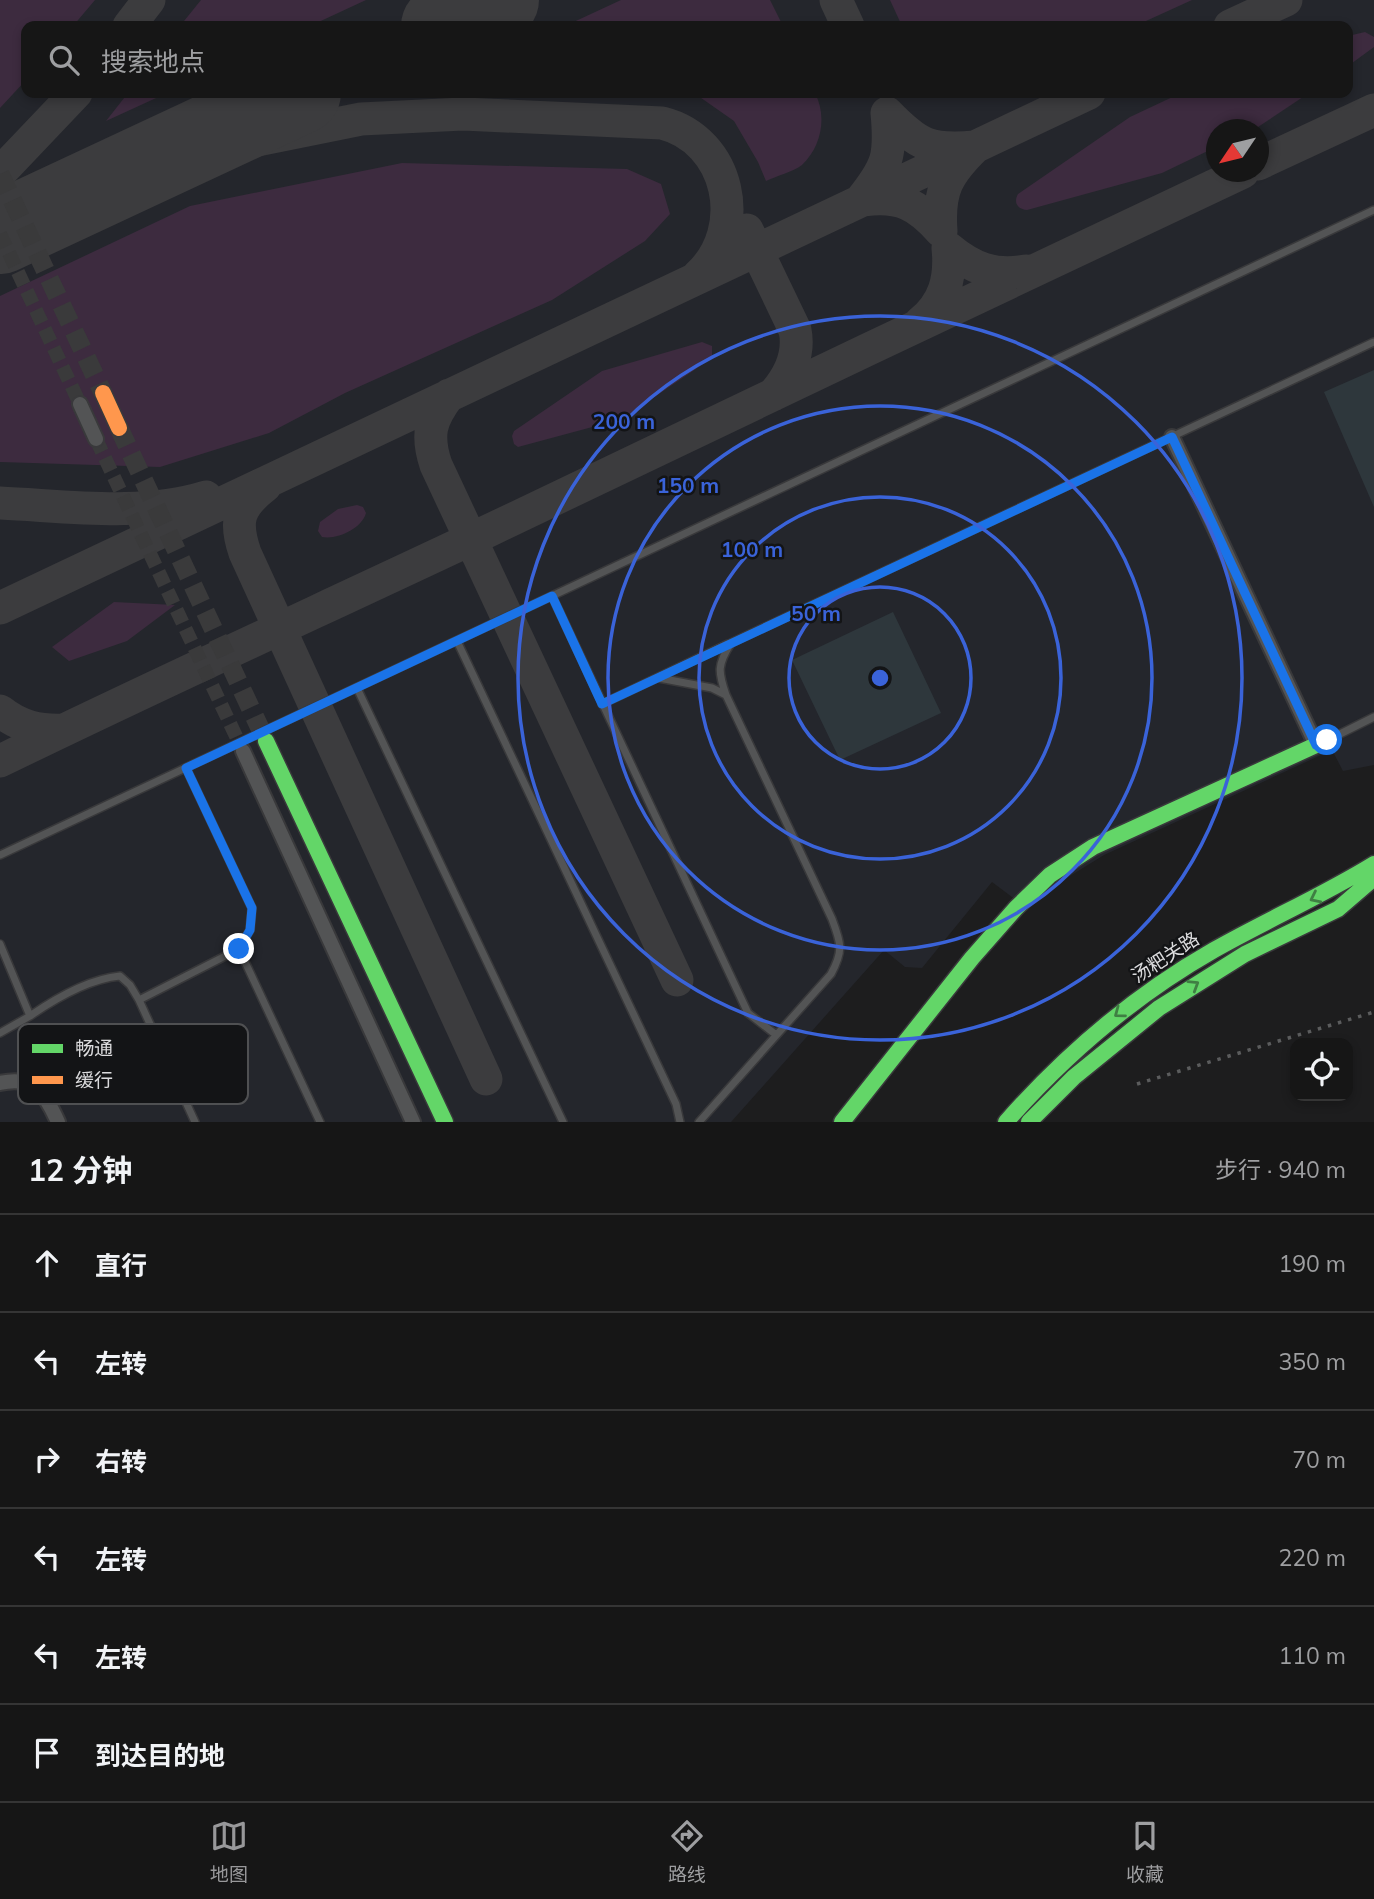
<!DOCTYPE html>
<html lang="zh">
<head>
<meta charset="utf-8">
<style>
	:root { --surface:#161616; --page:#232323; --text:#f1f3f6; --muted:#9e9fa1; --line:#353535; --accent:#98989a }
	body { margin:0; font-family:Mulish,"Noto Sans SC",sans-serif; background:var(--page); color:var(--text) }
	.controls { position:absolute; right:21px; bottom:21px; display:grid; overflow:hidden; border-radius:14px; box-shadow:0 4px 10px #0003 }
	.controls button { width:63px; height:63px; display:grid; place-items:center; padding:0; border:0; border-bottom:2px solid var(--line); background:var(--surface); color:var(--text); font:35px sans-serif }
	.compass { position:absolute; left:1206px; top:119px; width:63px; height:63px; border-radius:50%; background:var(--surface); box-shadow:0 4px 10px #0003; rotate:235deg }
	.stop { position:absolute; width:21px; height:21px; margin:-16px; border:5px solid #1a73e8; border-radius:50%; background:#fff }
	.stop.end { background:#1a73e8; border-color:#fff; box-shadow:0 2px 7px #0008 }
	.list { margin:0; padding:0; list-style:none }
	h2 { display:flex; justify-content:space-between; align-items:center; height:91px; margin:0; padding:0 28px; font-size:30px }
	h2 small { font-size:23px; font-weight:400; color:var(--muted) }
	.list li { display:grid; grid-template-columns:46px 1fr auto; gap:21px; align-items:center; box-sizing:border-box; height:98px; padding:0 28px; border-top:2px solid var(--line) }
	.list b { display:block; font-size:26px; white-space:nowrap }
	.list em { font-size:23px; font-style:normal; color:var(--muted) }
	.icon { flex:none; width:38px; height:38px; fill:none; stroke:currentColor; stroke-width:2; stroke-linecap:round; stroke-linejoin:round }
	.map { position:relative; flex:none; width:1374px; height:1122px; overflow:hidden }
	.search { position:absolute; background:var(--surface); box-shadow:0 4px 10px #0003; left:21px; right:21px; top:21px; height:77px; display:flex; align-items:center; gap:18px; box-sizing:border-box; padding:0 24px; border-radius:14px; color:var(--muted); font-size:26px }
	.sheet { height:679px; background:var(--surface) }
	nav { display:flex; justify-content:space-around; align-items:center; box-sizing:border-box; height:98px; border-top:2px solid var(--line); background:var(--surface); font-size:19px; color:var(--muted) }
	nav a { display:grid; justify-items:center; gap:4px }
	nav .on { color:var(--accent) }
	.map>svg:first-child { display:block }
	.built { fill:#24262c; fill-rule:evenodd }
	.green { fill:#3d2b3f }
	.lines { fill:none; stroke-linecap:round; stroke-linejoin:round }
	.taxiway { stroke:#3c3c3e; stroke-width:33 }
	.runway { stroke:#3c3c3e; stroke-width:82 }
	.building { fill:#2e373c }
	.street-tunnel { stroke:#3a3a3b; stroke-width:14; stroke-dasharray:14 7; stroke-linecap:butt }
	.secondary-tunnel { stroke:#3a3a3b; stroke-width:19; stroke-dasharray:19 10; stroke-linecap:butt }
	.lane-casing { stroke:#39393b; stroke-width:10 }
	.street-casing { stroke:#39393b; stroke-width:18 }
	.fast-casing { stroke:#39393b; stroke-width:19 }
	.slow-casing { stroke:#39393b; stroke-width:19 }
	.lane { stroke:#535455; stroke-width:7 }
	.street { stroke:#535455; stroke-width:14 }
	.fast { stroke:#63d668; stroke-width:16 }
	.slow { stroke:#ff974d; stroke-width:16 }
	.rail { stroke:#5b5c5d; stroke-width:3.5; stroke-dasharray:3.5 7; stroke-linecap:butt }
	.oneway { stroke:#3f7f43 }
	.route { stroke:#1a73e8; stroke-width:9 }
	.ring { fill:none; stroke:#3a63d9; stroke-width:3.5 }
	.labels { text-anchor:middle; stroke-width:5; stroke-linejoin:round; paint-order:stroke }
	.street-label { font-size:19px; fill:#dbdbdd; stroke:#131416 }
	.key { fill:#131416; stroke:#4f5052; stroke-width:2 }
	.key-label { font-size:19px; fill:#dbdbdd }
	.centre { fill:#3a63d9; stroke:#131416; stroke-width:3.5 }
	.ring-label { font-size:21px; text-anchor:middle; font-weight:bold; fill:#3a63d9; stroke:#131416; stroke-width:5; stroke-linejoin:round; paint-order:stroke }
</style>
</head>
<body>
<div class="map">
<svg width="1374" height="1122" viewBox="0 0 1374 1122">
	<rect width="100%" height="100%" fill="#1d1d1e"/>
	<path class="built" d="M0,0H1374V765L1343,771L1332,750L1104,855L1057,884L1028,909L992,882L922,968L905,967L884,950L731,1122H0ZM26,26H1348V93H26ZM1216,130H1258V172H1216Z"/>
	<path class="green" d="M0,0H95L73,26H26V80L0,108Z
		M201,0H366L310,26H180Z
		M621,0H770L783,26H565Z
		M890,0H1192L1135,26H902Z
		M1365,32L1374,37V47L1348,66V36Z
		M128,93H167L106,121Z
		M694,93H815C827,116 822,146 802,165C793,172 776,176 766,181L758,162L734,121Z
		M1181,93H1309L1255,129L1216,130V147L1162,173L1027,210C1018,209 1013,203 1018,194L1130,117Z
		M402,163L627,169L661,184L670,214L645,241L552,300L345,393L269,433L160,467L0,462V296L190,206Z
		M702,342L712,346V358L622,419L518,447L514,444L512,436L514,431L602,371Z
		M357,505L363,507L366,513C362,528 338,540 322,537L318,531L320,522L338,509Z
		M114,602L175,605L127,641L69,661L52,647Z"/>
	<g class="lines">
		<path class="taxiway" d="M836,0L848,26
			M129,26L149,0
			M447,26L450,23
			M1230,26L1286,0
			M1258,164L1374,110
			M132,171L198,152L361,119L463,114L662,123C730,140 749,229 698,276
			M0,173L76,93
			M861,200C888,166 891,156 887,113C919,146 930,151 975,147C947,174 938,191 941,231
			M864,200C900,195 918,205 941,231
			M747,230L795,330C800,354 789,377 773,395
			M920,323C945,303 951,278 948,248C972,268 994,277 1026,271
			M449,395C430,420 426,435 436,465L677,980
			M265,486C238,507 234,521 245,553L486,1079
			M0,503C67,506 141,517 206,497
			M0,608L1089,93
			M0,711C20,727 39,731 64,730
			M0,761C162,682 325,608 488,531C739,411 991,290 1243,172"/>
		<path class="runway" d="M442,26L498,0
			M0,233L300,93"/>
	</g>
	<path class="building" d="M1374,370V507L1324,392Z
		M893,612L941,713L840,760L792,660Z"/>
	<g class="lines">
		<path class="street-tunnel" d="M0,234L80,404
			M96,439L243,751"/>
		<path class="secondary-tunnel" d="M0,174L103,393
			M119,428L266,741"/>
		<g class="lane-casing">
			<path id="lane" d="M552,596L748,1013L775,1034
				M457,641L676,1104L680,1122
				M659,678L712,688L726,695
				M357,688L563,1122
				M602,704L728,644
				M1328,740L1374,717
				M186,768L252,908L250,930L239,949L320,1122
				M0,855L1374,210
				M0,944L30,1016L0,1033
				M139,1000L239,949
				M30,1016C56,998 89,979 120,976L130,985L139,1000L195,1122
				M699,1122L831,974C844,950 841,943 832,919L726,695C718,672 717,665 731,643L1374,342"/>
		</g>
		<g class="street-casing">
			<path id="street" d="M80,404L96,439
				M1172,437L1316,745
				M243,751L413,1122
				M0,1083C34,1075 45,1093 58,1122"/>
		</g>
		<g class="fast-casing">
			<path id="fast" d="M266,741L445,1122
				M842,1122L972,958L1016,908L1050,875L1093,847L1327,740
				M1006,1122C1066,1054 1135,995 1214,950C1267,920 1322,896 1374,864
				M1029,1122L1074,1077L1159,1008L1245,954L1338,909L1374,878"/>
		</g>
		<g class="slow-casing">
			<path id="slow" d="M103,393L119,428"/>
		</g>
		<use href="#lane" class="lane"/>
		<use href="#street" class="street"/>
		<use href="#fast" class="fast"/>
		<use href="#slow" class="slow"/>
		<path class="rail" d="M1137,1084L1374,1012"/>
	</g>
	<defs><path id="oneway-chevron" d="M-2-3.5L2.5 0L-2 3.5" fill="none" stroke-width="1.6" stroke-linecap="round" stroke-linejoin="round" transform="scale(1.75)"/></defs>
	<g class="oneway">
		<use href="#oneway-chevron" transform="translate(1315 898) rotate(154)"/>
		<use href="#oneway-chevron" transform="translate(1194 985) rotate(-32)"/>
		<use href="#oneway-chevron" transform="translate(1119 1013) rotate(143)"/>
	</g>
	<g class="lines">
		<path class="route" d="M239,949L250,930L252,908L186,768L552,596L602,704L1172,437L1316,745L1327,740"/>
	</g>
	<g class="ring">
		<circle cx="880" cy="678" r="91"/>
		<circle cx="880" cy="678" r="181"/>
		<circle cx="880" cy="678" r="272"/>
		<circle cx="880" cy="678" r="362"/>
	</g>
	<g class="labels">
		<g class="street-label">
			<text transform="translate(1165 957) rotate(-33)" y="7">汤粑关路</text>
		</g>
	</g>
	<rect x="18" y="1024" width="230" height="80" rx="10" class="key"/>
	<rect x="32" y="1044" width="31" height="9" fill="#63d668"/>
	<rect x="32" y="1076" width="31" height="8" fill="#ff974d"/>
	<g class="key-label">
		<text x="75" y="1055">畅通</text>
		<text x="75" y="1087">缓行</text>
	</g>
	<circle cx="880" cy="678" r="10" class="centre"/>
	<g class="ring-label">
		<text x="624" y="429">200 m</text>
		<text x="688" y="493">150 m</text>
		<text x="752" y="557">100 m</text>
		<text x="816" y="621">50 m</text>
	</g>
</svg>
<div class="controls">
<button><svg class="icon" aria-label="locate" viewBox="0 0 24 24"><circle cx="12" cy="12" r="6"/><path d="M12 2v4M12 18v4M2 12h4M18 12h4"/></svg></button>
</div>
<svg class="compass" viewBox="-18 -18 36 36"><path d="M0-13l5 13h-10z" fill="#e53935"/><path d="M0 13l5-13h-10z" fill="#9e9fa1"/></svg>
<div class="stop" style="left:1327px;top:740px"></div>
<div class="stop end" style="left:239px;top:949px"></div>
<div class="search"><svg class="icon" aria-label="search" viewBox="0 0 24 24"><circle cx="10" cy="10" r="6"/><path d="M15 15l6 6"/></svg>搜索地点</div>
</div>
<section class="sheet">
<h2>12 分钟<small>步行 · 940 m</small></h2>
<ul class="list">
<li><svg class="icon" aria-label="ahead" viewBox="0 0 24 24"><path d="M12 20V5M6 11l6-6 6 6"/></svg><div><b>直行</b></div><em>190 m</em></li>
<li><svg class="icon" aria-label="left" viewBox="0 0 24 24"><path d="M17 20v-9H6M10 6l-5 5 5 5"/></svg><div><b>左转</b></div><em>350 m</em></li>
<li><svg class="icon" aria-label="right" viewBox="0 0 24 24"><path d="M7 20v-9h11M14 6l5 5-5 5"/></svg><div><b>右转</b></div><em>70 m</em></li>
<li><svg class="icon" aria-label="left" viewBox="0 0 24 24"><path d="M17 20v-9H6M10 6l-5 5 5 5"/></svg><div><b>左转</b></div><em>220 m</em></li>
<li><svg class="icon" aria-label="left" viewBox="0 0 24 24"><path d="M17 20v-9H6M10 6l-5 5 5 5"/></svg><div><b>左转</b></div><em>110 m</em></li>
<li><svg class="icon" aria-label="arrive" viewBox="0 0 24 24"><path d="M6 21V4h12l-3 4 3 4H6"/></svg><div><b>到达目的地</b></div></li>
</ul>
</section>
<nav>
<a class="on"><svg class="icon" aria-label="map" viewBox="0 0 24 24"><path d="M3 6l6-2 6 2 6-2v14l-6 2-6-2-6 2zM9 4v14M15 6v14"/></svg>地图</a>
<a><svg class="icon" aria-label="directions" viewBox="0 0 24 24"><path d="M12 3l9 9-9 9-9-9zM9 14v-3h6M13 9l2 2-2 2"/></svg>路线</a>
<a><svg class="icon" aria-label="saved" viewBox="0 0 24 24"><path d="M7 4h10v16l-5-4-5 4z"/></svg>收藏</a>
</nav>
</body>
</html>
